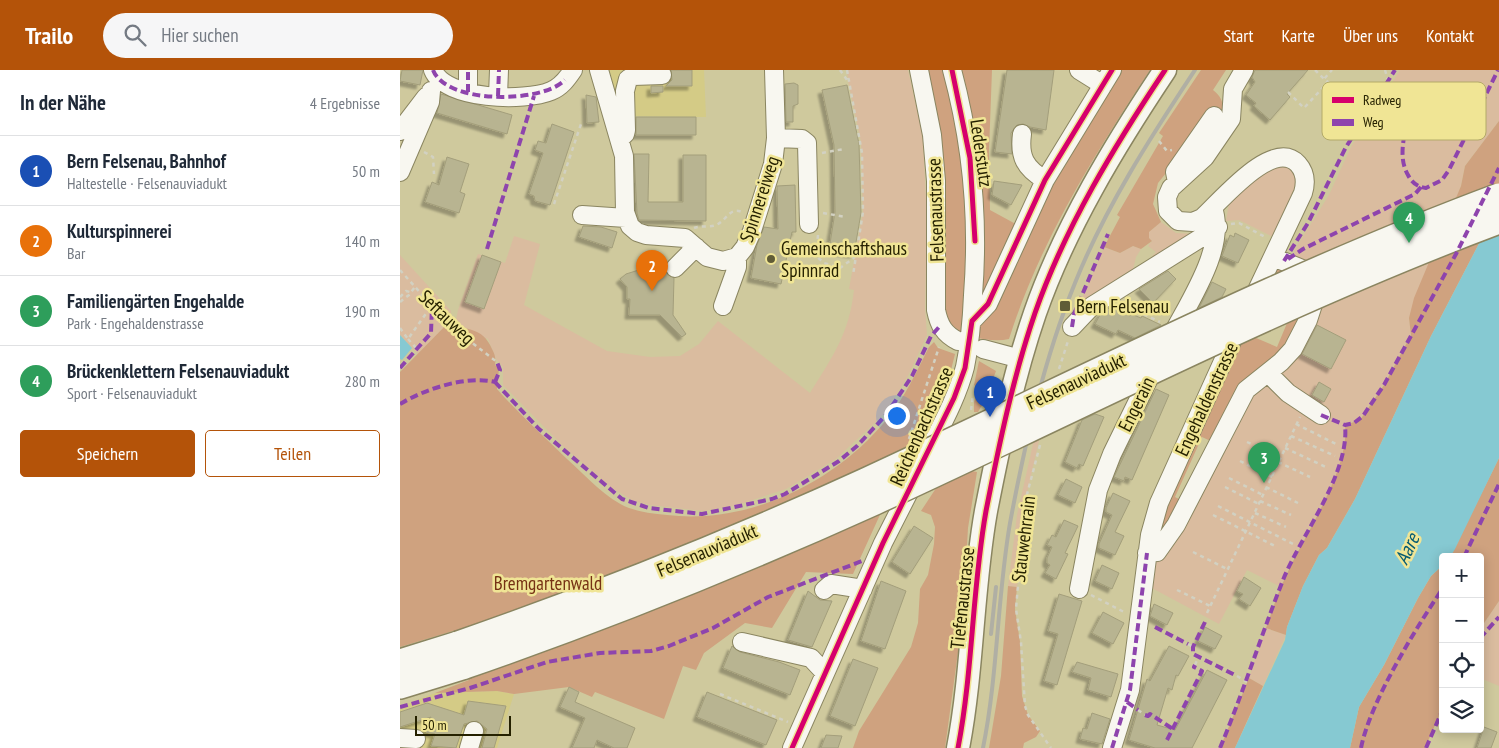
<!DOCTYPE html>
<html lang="de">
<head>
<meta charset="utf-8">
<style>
	:root { --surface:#fff; --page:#f6f6f7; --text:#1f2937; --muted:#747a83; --line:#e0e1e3; --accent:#b45309 }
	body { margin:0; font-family:"PT Sans Narrow",sans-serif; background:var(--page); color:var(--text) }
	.controls { position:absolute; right:15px; bottom:15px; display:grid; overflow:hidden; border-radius:5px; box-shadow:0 2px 12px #0003 }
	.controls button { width:45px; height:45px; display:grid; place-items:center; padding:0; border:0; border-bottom:1px solid var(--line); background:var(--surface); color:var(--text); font:25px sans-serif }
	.scale { position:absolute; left:15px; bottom:12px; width:96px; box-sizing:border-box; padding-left:5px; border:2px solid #252100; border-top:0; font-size:14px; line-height:18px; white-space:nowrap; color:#252100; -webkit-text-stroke:4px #f0e595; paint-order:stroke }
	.you { position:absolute; left:496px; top:345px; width:18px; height:18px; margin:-12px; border:4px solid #fff; border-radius:50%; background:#1a73e8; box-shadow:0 0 0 8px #1a73e833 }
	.badge { display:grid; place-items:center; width:32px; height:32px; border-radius:50%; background:var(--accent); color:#fff; font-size:16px; font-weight:700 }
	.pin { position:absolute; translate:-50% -41px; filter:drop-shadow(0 1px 2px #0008) }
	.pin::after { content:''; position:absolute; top:26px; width:18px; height:15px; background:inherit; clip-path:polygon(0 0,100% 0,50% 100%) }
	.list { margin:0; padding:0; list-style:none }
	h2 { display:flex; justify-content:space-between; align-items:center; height:65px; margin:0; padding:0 20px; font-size:21px }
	h2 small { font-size:16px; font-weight:400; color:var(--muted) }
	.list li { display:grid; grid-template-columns:32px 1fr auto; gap:15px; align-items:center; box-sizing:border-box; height:70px; padding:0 20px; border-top:1px solid var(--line) }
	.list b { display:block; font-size:19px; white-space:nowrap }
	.list p { margin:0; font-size:16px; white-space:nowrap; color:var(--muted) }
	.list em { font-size:16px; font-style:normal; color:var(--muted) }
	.actions { display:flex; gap:10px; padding:15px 20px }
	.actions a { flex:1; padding:11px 0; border:1px solid var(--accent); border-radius:5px; text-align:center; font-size:18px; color:var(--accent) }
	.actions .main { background:var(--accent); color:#fff }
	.icon { flex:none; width:28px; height:28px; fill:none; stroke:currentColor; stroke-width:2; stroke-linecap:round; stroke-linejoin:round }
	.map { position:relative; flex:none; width:1099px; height:678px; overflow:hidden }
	header { display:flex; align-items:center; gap:30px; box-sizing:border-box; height:70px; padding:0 25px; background:var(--accent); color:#fff }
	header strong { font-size:24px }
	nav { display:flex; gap:28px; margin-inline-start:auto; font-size:18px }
	.search { width:350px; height:45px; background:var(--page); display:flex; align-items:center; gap:12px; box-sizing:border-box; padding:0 18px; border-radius:28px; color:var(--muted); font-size:19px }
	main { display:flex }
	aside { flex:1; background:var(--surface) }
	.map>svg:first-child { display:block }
	.built { fill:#d4cb86 }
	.green { fill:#dabc9f }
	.forest { fill:#cfa27f; fill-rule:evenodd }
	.water { fill:#86c9d2 }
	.building { fill:#b8b491; stroke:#a39e7b; filter:url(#shadow) }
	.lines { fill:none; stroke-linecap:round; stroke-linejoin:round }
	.minor-casing { stroke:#8a8560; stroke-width:20 }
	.major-casing { stroke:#8a8560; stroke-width:25 }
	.highway-casing { stroke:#8a8560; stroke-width:28 }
	.path { stroke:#d2d1c2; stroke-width:2.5; stroke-dasharray:4 4; stroke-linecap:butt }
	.minor { stroke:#f8f7f0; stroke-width:18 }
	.major { stroke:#f8f7f0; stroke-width:22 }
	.highway { stroke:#f8f7f0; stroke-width:25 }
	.rail { stroke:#b0afa4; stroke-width:4 }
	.highway-bridge-casing { stroke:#8a8560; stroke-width:28; stroke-linecap:butt }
	.highway-bridge { stroke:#f8f7f0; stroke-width:25 }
	.quiet { stroke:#8e44ad; stroke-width:4; stroke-dasharray:8 4; stroke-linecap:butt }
	.cycleway-casing { stroke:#f0e595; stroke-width:8 }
	.cycleway { stroke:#d6006c; stroke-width:5 }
	.poi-dot { fill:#605c37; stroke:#f0e595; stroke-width:2 }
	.labels { text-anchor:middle; stroke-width:5; stroke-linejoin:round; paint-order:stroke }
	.street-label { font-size:19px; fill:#252100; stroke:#f0e595 }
	.poi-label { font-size:19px; fill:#252100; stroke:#f0e595; text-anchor:start }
	.park-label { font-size:19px; fill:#763114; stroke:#f0e595 }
	.water-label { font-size:20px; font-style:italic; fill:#075c72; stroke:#f0e595 }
	.key { fill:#f0e595; stroke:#b3aa68; stroke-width:1 }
	.key-label { font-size:14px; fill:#252100 }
</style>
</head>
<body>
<header>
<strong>Trailo</strong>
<div class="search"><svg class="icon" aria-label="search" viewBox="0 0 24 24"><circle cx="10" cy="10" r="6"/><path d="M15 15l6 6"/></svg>Hier suchen</div>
<nav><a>Start</a><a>Karte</a><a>Über uns</a><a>Kontakt</a></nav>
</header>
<main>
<aside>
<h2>In der Nähe<small>4 Ergebnisse</small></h2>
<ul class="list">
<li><span class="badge" style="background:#1a4fb4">1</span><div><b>Bern Felsenau, Bahnhof</b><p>Haltestelle · Felsenauviadukt</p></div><em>50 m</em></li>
<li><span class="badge" style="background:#e8710a">2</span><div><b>Kulturspinnerei</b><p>Bar</p></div><em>140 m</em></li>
<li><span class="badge" style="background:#2e9e5b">3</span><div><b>Familiengärten Engehalde</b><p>Park · Engehaldenstrasse</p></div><em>190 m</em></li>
<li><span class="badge" style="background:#2e9e5b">4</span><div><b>Brückenklettern Felsenauviadukt</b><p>Sport · Felsenauviadukt</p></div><em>280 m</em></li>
</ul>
<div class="actions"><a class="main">Speichern</a><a>Teilen</a></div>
</aside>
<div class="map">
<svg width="1099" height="678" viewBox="0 0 1099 678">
	<defs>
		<filter id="shadow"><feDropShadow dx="-4" dy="4" stdDeviation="1" flood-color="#0004"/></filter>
	</defs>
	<rect width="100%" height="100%" fill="#cfc99d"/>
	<path class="built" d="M200,0H304L306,47L213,46Z
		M97,621L114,624L97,678H16L0,671V637L35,623Z"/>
	<path class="green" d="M447,0H508L523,67L527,151L525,238L527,265L508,306L484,344L436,389L386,419L337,435L303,441L250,435L234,431L212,418L164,377L103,315V297L96,289L88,269L55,255L58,240L78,184L105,193L114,166L140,174L124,235L207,281L250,287L280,286L299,274L318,251L410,323C433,286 449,264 454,220L449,219L463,142L461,72L448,11Z
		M1000,0H1099V51L1065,96L1061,116L1009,248L1011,264L983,315L960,349L945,355C949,411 897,467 881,517L847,500L819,554L750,517L748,483L837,334L882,292L897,191L894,181L929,125L951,77Z
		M879,94L893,99L898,113L873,167L839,150L826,151L829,133L862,99Z
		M761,152L776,163L794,164L747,192L756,182L748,176L752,171L749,168V162Z
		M733,176L741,179L736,187L731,208L675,244L704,177L720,183Z
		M0,185L51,241L50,251L18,284L0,265Z
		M646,340L625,432L617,517L608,516L617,445L640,343Z
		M1099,531V616L1080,608V559Z
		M866,558L886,565L863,616L849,608Z"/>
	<path class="forest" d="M519,0H592L589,81L590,140L627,160L645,126L720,0H750C694,85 640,171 609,269C588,274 567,263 545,263L536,228Z
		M801,0H826L813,20C822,27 824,34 823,45L787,77L758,113L753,134L761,152L749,162V168L752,171L741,179L733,176L720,183L704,177L720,147L717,145L763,66L759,63Z
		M1099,51V135L1031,266L955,429L927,478L919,485L903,516L887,557L886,565L866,558C872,542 877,524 885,508C903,466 950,401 945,355L960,350L984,315L1011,265L1009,248L1014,228L1061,116L1065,96Z
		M871,187L894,196L907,249L817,374L802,367L775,427L787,433L765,472L750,465ZM898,227L877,277L849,265Z
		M50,251C66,263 82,255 92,279C95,285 96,288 95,295L99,298L97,319C119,344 143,366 167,389C186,406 206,429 229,438C241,442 254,444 267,445C349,455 436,412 487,349C505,327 517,301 529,277L534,272L538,278L555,284L547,316L537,332L540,333L484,436L453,504L406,502L372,558L345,553L304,583L296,600L283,596L264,649L195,622L192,627L169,617L114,624L97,621L35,623L69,610L53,561L0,577V302Z
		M579,291L596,301L585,330L578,342H574V332L579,318L574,315Z
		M1099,388V531L1080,559V487H1050Z
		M550,397L577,402L568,458L563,545L545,678H453L459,661L511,577L518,553L520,519L528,505L534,474L535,457L531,445L521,441Z
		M1043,495V637L1025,678H950L959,637L984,595L1018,528L1031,506Z
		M608,516L617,517L615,539L620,572L622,626L628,645L640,661L636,667L624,673L623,678H589L601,606Z
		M849,608L863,616L835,678H820Z"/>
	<path class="water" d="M1099,135V388L1055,479L1050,487H1043V495L1031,506L1018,528L984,595L959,637L950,678H835L885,570L887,557L903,516L919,485L927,478L955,429L1031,266Z
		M0,265L12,278L2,290L0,289Z"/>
	<path class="building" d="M2,0H23L20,15L0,11Z
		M271,0H292V16H266L272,10Z
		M607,0H654L646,60L630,57L623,54L617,55L611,63L612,84L595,82Z
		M855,0H908L887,24L890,27L870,50L854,36L856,33L846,25L855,12L852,7Z
		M394,13L398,15V34L393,36V52H386L385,14Z
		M447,15L459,74L461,143L454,184L429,180L435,142L434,75L422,20Z
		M251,16H263V22L251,23Z
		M41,24L112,45L107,64L37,43Z
		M186,25L196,27L199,52L187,53Z
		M236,47H296V65H236Z
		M152,54L174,62L150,135L135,131L134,126L129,124L143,83L135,80L138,71L146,73Z
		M234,84H249L248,132H283V85H306V151L239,150L237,143Z
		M47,87L69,94L60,122L65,124L59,143L25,132L32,112L39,115Z
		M594,111L622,115L611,135L592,125Z
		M395,115L396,162H392L381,214L351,208L357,175L364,157L378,159L377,116Z
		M183,156L201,157L217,162L212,178L179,167Z
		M835,163L849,170L838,193L822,186L830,165L834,167Z
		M82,185L101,192L84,239L65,232Z
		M255,194L274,208L273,245L286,264L282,267L260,245H229L230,229H227V217L220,209L226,204L242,199H254Z
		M768,201L776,209L753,233L739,219Z
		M812,212L826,219L822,227L799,238Z
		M711,237L730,246L731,244L741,248L742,246L761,255L735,268L718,260L716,264L695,254L701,243Z
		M917,255L946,270L931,299L902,284Z
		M919,312L931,319L924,332L912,325Z
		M756,319L769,325L732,410L725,407L724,411L714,407Z
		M695,344L704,347L683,396L679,394L677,398L665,392L682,350Z
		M666,409L682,417L675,433L658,425Z
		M713,423L730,431L715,462L724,466L715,485L699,478V474L712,445L706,442V438Z
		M664,450L678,456L665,483L668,484L656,509L645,503L650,495L647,493V488L652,477L647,475L652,465L656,467Z
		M514,456L533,468L510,504L492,492Z
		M702,495L719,503L712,519L695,511Z
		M844,507L861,518L850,536L839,529L843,524L837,521Z
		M481,511L506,521L485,579L461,571Z
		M408,521L420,530L432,531L412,577L388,570Z
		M659,524L682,531L657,615L644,611L658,564L648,561Z
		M754,534L773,543L767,555L750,546Z
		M703,542L724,553L713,574L692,563Z
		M805,557L822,566L815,579L798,571Z
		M332,576L340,582L379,592L400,600L390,625L323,598Z
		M769,576L789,586L778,606L776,605L772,620L768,618L757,655L775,660L807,600L827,610L792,678H755L729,670L747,609L750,611Z
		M453,589L478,598L455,656L430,646Z
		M677,592L718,604L711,627L688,620L691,608L672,602Z
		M169,617L179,622L175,632L235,658L227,678H214L197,670L194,678H172L185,648L160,637Z
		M307,622L377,650L366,675L297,647Z
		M68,631L106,636L94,678H82L87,659L77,651L64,654L56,678L31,676L35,664L26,662L31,647L0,657V642L27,633L64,645Z
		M692,643L710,649L702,674L680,669L683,658L687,659Z
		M1084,657L1097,662L1091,678H1077Z
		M426,665L442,666L438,678H421Z"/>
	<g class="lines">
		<g class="minor-casing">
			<path id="minor" d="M33,0C45,30 125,32 151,21C161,17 167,9 173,0
				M199,0L224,86L225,142L230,156L237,162L246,165L285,168L307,187L323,191L337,187L345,177L352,161L373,94L376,68L374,0
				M519,0L532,65L536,111V240C539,255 544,264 558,271
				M679,0L703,15
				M844,0L833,19L831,49L805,87L771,118L767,127L768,141L778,151L793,152L802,148C821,131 873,67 898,94C906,103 906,113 903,123L851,233
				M68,22V0
				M98,26L99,0
				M0,61L26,27
				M622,64C619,87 625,98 645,110
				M221,68L225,64L226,60L225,21L228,9L233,6L262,5
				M376,68L402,69L407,73L409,154
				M0,102L30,32L31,21
				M777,112L775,102L814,46
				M182,145L226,148
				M275,198L296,177
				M323,236L337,197V187
				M572,251L588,234L645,110L712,0
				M672,257L692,236L818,157
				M770,269C788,233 827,178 813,138
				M583,279L621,289
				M868,303L888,323L921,345
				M527,384C541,356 557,328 565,297C570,273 572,249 573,225C579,149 572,74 552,0
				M747,483L757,482L776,455L846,320L881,292L893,279L908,250L918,219L916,209L907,201L873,187
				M679,519L698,420L712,384L754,298
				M424,520L431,514L463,519
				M342,572L411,588L425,603
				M0,668L16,669
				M69,678L74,661
				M392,678L483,473L514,412
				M712,678L730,620L750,465L759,433L838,258"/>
		</g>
		<g class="major-casing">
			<path id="major" d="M558,678C573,600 572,519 586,441C599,375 613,307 635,243C665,157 715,75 765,0"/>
		</g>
		<g class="highway-casing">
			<path id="highway" d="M0,592L58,574
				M0,616L65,596"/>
		</g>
		<path class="path" d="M440,0L447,10
			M447,0L462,83L463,142L453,205
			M915,0L924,9
			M985,0L988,10
			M888,22L904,38L928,12L924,9L932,0
			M759,71L767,81L772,80
			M24,82L33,87L34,104
			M422,83L444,79
			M154,134L181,54
			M423,143L446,147
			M831,154L839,153L867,168
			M294,158C301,155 312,158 318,154C327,149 330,137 342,142
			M418,165L416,186L424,193L440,198L455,187
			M0,200L49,255L97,292
			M0,227L6,221L10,222
			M0,232L9,225L15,217
			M722,234L760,252
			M0,258L8,269L32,235
			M8,269L17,279
			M659,299L668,271
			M571,340L573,325
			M896,354L936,374
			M891,366L935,386
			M509,369L539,277
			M847,372L880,388
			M640,375L625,432L616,539L621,572L625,636L628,645L651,678
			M885,378L928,398
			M840,391L872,407
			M878,392L910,407
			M829,408L863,425
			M825,417L859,434
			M866,417L898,433
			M860,431L891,445
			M818,436L893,474
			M855,443L886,457
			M813,445L875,476
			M793,482L827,499
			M777,520L810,536
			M691,525L724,542
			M807,543L900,347
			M788,574L793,577
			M795,595L798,588
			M837,606L847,612
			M320,624L388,652
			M738,640L745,645"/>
		<use href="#minor" class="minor"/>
		<use href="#major" class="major"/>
		<use href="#highway" class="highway"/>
		<path class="rail" d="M591,564L596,517
			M583,678C598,604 597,528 610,453C625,373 644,289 675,213C705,138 750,68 795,0"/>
		<g class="highway-bridge-casing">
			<path id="highway-bridge" d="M58,574C196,526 332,472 465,411C676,314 881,207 1099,126
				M65,596C204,548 340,493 475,432C682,337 885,231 1099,151"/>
		</g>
		<use href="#highway-bridge" class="highway-bridge"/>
		<path class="quiet" d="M33,0C46,34 141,34 165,10
			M987,14C1029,32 989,72 1008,105C1012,113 1018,117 1026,118L1042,110L1049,100L1098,0
			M68,22V0
			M98,26L99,0
			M87,179L134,26
			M888,189L903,179L1015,124L1021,117
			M884,191L908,153L946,77L995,0
			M672,257L674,244L708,164
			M0,298L31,263L32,235
			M95,312L139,359L222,429L249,438L302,444L372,429L385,424L439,391L457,376L486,345L512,306L531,266L540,256
			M95,312L100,300L97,292
			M0,334C25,319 67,305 95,312
			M921,345L945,355L954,353L963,346L984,315L1056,184L1099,98
			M1064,487L1099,414
			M805,552L793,577V584L837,606
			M755,557L788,574
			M1080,568L1099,547
			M727,632L738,640
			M0,637L70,618L147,592L200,583L251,581L269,576L313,558L368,527L462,491
			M745,645L748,646L750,644L773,659
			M767,670L802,601L794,597L795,595
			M712,678L730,620L747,483
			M820,678C843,623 861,566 883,510C901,465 950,404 945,355
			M961,678C970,632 1016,558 1043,518
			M1026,678L1043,639"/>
		<g class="cycleway-casing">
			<path id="cycleway" d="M552,0L570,88L575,171
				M392,678L483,473L554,328L565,298L572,251L588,234L645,110L712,0
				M558,678C573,600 572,519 586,441C599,375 613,307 635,243C665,157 715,75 765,0"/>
		</g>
		<use href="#cycleway" class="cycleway"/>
	</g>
	<g class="poi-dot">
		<circle cx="371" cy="189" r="5"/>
		<rect x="659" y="230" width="12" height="12" rx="2.5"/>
	</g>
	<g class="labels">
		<g class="street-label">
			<text transform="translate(582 83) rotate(82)" y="7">Lederstutz</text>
			<text transform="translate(359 129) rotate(-72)" y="7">Spinnereiweg</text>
			<text transform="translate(535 140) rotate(-92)" y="7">Felsenaustrasse</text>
			<text transform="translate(47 247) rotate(44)" y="7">Seftauweg</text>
			<text transform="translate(676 311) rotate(-25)" y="7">Felsenauviadukt</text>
			<text transform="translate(806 329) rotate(-65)" y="7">Engehaldenstrasse</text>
			<text transform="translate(736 334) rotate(-64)" y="7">Engerain</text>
			<text transform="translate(521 356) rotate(-66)" y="7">Reichenbachstrasse</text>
			<text transform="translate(623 469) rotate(-83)" y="7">Stauwehrrain</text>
			<text transform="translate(307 480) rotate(-23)" y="7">Felsenauviadukt</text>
			<text transform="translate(562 528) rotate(-84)" y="7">Tiefenaustrasse</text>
		</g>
		<g class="poi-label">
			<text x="381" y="185">Gemeinschaftshaus<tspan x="381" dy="22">Spinnrad</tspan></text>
			<text x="676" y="243">Bern Felsenau</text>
		</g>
		<g class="park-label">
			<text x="148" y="520">Bremgartenwald</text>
		</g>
		<g class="water-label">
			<text transform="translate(1007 479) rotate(-65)" y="7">Aare</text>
		</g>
	</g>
	<rect x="922" y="12" width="164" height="58" rx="8" class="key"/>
	<rect x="932" y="27" width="22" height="6" fill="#d6006c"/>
	<rect x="932" y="49" width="22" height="7" fill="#8e44ad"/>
	<g class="key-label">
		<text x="963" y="35">Radweg</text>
		<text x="963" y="57">Weg</text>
	</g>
</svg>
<div class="controls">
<button>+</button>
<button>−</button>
<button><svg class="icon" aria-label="locate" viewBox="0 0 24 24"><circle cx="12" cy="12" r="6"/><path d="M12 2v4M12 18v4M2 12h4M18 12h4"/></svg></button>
<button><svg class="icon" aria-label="layers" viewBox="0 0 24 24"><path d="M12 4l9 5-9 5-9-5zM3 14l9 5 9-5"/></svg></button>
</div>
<div class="scale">50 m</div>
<div class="you"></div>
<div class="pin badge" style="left:590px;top:347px;background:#1a4fb4">1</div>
<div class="pin badge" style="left:252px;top:221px;background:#e8710a">2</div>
<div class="pin badge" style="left:864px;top:413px;background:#2e9e5b">3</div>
<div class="pin badge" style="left:1009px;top:173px;background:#2e9e5b">4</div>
</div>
</main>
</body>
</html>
